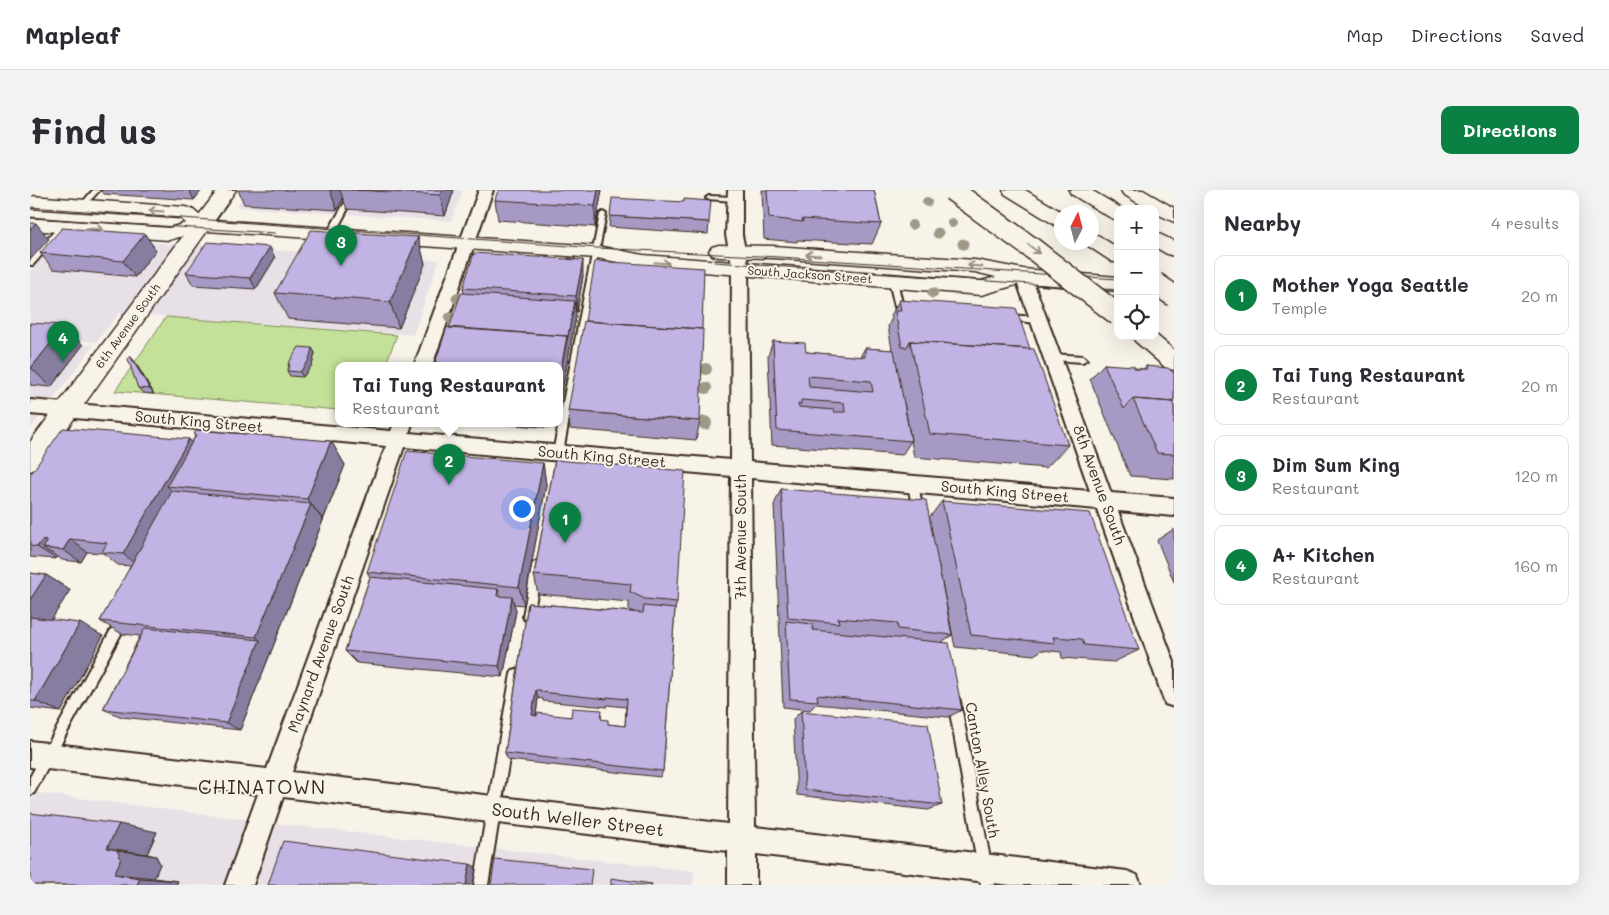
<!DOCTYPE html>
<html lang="en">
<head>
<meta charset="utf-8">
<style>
	:root { --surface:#fff; --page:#f2f2f3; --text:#2b2b33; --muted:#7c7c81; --line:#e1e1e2; --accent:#0b8043 }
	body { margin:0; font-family:Mali,sans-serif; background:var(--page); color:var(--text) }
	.controls { position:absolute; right:15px; top:15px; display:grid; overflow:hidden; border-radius:10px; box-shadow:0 5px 20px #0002 }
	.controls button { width:45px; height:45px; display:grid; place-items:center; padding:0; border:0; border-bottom:1px solid var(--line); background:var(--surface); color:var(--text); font:25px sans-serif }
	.compass { position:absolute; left:1024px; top:15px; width:45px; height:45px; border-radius:50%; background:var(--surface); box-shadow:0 5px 20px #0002; rotate:6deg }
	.you { position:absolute; left:491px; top:318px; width:18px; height:18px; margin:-12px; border:4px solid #fff; border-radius:50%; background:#1a73e8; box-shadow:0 0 0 8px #1a73e833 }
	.badge { display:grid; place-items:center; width:32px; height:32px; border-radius:50%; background:var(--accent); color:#fff; font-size:16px; font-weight:700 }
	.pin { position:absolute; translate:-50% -41px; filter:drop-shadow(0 1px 2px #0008) }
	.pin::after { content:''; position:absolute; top:26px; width:18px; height:15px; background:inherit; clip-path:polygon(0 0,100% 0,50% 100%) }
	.popup { position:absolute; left:305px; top:172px; width:228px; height:65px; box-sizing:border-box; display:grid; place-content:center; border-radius:10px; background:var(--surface); filter:drop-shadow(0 1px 4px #0005); font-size:16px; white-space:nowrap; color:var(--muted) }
	.popup b { font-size:19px; color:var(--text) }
	.popup::after { content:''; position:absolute; left:50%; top:100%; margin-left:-10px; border:10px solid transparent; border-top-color:var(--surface) }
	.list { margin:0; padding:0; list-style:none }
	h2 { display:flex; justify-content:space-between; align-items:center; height:65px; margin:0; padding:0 20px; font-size:21px }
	h2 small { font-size:16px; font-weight:400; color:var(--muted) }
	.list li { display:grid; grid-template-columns:32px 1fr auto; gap:15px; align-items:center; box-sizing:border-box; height:80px; margin:0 10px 10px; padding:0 10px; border:1px solid var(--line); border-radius:10px }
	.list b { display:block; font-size:19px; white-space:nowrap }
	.list p { margin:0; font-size:16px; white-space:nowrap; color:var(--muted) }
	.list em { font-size:16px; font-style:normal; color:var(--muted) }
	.icon { flex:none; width:28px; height:28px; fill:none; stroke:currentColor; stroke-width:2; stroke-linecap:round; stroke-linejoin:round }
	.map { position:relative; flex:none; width:1144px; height:695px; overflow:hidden; border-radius:10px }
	header { display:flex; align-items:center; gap:30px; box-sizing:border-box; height:70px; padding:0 25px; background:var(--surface); border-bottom:1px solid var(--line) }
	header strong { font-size:24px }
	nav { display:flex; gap:28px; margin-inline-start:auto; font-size:18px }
	.intro { display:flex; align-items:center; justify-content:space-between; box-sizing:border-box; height:120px; padding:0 30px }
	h1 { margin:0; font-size:35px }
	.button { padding:12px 22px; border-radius:10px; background:var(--accent); color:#fff; font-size:18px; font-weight:700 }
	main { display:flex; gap:30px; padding:0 30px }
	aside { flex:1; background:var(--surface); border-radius:10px; box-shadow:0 5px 20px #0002 }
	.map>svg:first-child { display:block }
	.built { fill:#e7e0e7 }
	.green { fill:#c3e199; stroke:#7f865c }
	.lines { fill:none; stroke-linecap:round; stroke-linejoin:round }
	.lane-casing { stroke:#3b2a1e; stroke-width:4 }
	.street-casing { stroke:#3b2a1e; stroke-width:4 }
	.secondary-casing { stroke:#3b2a1e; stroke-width:3 }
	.highway-casing { stroke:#3b2a1e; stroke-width:3 }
	.lane { fill:#f7f3e8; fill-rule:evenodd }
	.street { fill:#f7f3e8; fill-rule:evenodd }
	.secondary { fill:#f7f3e8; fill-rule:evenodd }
	.highway { fill:#f7f3e8; fill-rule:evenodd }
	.tram { stroke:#3b2a1e; stroke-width:1 }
	.highway-bridge-casing { stroke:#3b2a1e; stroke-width:24; stroke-linecap:butt }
	.highway-bridge { stroke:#f7f3e8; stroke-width:21 }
	.tree { fill:#9e9987 }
	.wall { fill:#a69ac4; stroke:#3b2a1e; fill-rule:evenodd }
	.shaded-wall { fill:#877da0; stroke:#3b2a1e }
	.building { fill:#c1b3e4; stroke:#3b2a1e; fill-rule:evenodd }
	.oneway { stroke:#998e83 }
	.labels { text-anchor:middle; stroke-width:4; stroke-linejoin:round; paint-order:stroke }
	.far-street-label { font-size:12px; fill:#3b2a1e; stroke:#f7f3e8 }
	.street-label { font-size:15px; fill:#3b2a1e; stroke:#f7f3e8 }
	.near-street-label { font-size:18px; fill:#3b2a1e; stroke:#f7f3e8 }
	.near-neighbourhood-label { font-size:19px; letter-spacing:1px; fill:#3b2a1e; stroke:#f7f3e8 }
</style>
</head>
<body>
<header>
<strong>Mapleaf</strong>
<nav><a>Map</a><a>Directions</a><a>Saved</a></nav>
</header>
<div class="intro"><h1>Find us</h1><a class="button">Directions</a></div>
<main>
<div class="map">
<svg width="1144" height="695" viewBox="0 0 1144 695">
	<rect width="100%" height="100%" fill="#f7f3e8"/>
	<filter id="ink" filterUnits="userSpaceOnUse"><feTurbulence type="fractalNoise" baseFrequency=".02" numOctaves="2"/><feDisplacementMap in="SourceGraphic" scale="10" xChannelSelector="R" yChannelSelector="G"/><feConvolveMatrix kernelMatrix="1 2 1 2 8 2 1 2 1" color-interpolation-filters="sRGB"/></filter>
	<g filter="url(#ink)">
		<path class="built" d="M218,0H433L421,31L206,17Z
			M31,47L409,70L383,145L90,123L66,152L0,146V81Z
			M0,150L64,155L0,240Z
			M0,602L259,635L664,681L663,695H0Z"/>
		<path class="green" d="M136,127L367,145L355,176H309V220L85,201Z"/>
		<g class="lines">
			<g class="lane-casing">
				<path id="lane" d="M63,0H70L54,17H50V15Z
					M322,0H328L305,43L298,45L297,43Z
					M679,6L704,7L707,9L704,11L677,9L676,8Z
					M573,22L576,24L565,81L532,268L527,272L522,268L570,24Z
					M31,34L37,36L3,75H0V68Z
					M860,89H863L867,91L874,121L873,123L870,124L866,121L859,91Z
					M976,125L1009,127L1013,130L1009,133L973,130V126Z
					M1022,164L1053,166L1057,169L1053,172L1022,170L1018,167Z
					M883,290L888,294L893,322L891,325H885L883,322L878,294Z
					M507,371L511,373L512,376L503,426L502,429L498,431L494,429L493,426L502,376L503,373Z
					M93,424L97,425L98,429L97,433L4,603L0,605V587L89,425Z
					M487,479L491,480L493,484L458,695H444L481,484L483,480Z
					M924,505L928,507L930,511L965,695H951L918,511L920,507Z"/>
			</g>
			<g class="street-casing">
				<path id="street" d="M449,0H463L402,176H384Z
					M698,0H712V45L718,74L720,272L1060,301L985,86L987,82L993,81L999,82L1001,86L1081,303L1144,308V326L1088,321L1144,472V517L1135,514L1132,505L1067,319L721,288L725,637L1097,681L1107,685L1111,695H980L726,664V695H698V661L253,607L223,695H195L228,604L0,577V551L237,579L356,256L0,224V210L361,241L364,234H382L379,243L701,270L702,74L696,45ZM374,257L701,286L698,634L262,582Z"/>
			</g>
			<g class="secondary-casing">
				<path id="secondary" d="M188,0H206L185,30L567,56L613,65L951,91L966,87L945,82L743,68L689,67L682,65L679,61L682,57L689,55L743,56L945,70L993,79L1088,87V101L993,93L951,105L613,77L567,68L177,41L9,278L0,281V252L153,46L139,50L0,40V28L139,38L156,33L150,28L0,18V6L155,17L162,19L169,25Z"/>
			</g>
			<g class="highway-casing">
				<path id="highway" d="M973,0H995L1032,22V37L1025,35L975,4Z
					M1039,0H1061L1093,19H1088V30L1081,28L1041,4Z
					M1091,0H1113L1144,18V32L1125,23V19H1118L1093,4Z
					M1125,42L1144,51V66L1137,64L1125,57Z
					M1062,44L1069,46L1088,58V73L1081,71L1055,54L1054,52H1062Z
					M1125,144L1144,160V180L1136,178L1105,151L1102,146H1125Z"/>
			</g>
			<use href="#lane" class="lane"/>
			<use href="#street" class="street"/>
			<use href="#secondary" class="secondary"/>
			<use href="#highway" class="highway"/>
			<path class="tram" d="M0,17L567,58L749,67L1088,89
				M0,28L245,43
				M684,72L1088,100
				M1125,91L1144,93
				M1125,102L1144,104"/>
			<g class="highway-bridge-casing">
				<path id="highway-bridge" d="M922,0L1003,59L1088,125
					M1125,93L1144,106"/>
			</g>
			<use href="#highway-bridge" class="highway-bridge"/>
		</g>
		<g class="tree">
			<circle cx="897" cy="12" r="5"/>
			<circle cx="922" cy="33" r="5"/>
			<circle cx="882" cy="35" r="5"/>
			<circle cx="908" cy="43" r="5.5"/>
			<circle cx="933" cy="54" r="5.5"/>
			<circle cx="903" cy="103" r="5.5"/>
			<circle cx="427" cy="108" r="5.5"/>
			<circle cx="420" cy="128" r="5.5"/>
			<circle cx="676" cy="179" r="6"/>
			<circle cx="676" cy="198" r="6"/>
			<circle cx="675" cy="233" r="7"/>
		</g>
		<path class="wall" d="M71,0H172L164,10L74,4Z
			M208,0H424L415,26L317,19L313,9L307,20L214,14Z
			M572,0L565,37L468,30L465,10Z
			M732,0H844L851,34L842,54L767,50V52L734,49Z
			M580,26L679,32L678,44L579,37Z
			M388,47L395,74L369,138L258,129L245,103Z
			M126,60L105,87L23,79L10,63Z
			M245,68L226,99L163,95L156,83Z
			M545,70L553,86L547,122H545L546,127L529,216V176L419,138L434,103L433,98Z
			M869,110L1000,159L1038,255L1016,278L884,267L874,213L881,251L872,265L742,255L738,166L743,151L776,162L830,167L835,158L862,160L858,136L862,128L861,126Z
			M0,133L53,155L21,197L0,195Z
			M282,158L285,163L282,175L273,187L260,186L257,181L259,177L258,174Z
			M100,166L105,172L124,204L113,203L108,198Z
			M1074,174L1113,179L1116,176L1144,183V289L1100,286L1060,189Z
			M538,221L670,231L666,250L540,239Z
			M470,234H526L525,238Z
			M164,245L301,251L315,275L210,540L92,527L73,519L110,446L92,444L70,431L101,376L88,375L73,363L57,362L51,372L32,370L28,367L26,369L0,367V285L159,249L162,252L165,246Z
			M525,270L647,412L645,419L633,581L630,587L478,570L475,563L498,413L604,422L599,420V412L508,404L504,385ZM508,508L513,509V511L577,517V515L596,517L595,536L578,534L572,529L541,527L506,526Z
			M513,273L516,295L494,415L484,414L486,421L473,487L327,473L315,461L340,387L337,382Z
			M751,299L899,328L912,311L1109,460L1084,472L1032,468L1031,462L1012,460L1004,465L925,457L908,373L922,445L912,452L932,520L918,527L786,514L780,520L753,517L744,315Z
			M1144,339V392L1127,350Z
			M0,383L16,385L40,400L21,430L73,446L31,522L0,518Z
			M771,521L912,615L898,620L767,605L763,529Z
			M127,642L117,664L126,666L130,674L124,688L148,691L146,695H0Z"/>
		<path class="shaded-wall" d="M159,0H172L164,10Z
			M300,0H310L313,9L307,20Z
			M412,0H424L415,26L410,5Z
			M568,0H572L565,37V16Z
			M6,33L19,49L0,70V39Z
			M115,44L126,60L105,87L93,71Z
			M388,47L395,74L369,138L360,112Z
			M240,57L245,68L226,99L220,88Z
			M553,70V86L547,122L546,106Z
			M545,111L546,127L529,216V189Z
			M35,135L53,155L21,197L1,178Z
			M282,158L285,163L282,175L273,187L270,182Z
			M100,166L105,172L124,204L120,199Z
			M159,249L171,264L137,296L148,307L109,377L93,364Z
			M301,251L315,275L293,330L277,309Z
			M513,273L516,295L494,415L489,397Z
			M281,314L293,330L210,540L196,533L230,450L226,447Z
			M40,349L57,362L51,372L33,360Z
			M12,350L24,359L13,358L28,367L26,369L7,357Z
			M16,385L40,400L15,440L0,432V410Z
			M468,399L473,414L467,406Z
			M482,407L486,421L473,487L469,476Z
			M50,433L73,446L31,522L5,511Z
			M506,500L508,508L505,533L502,525Z
			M89,634L127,642L117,664L77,658Z
			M87,660L126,666L130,674L124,688L84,684Z
			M440,674L446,677L443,695H436Z
			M110,688L148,691L146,695H107Z"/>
		<path class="building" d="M327,0H412L410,5Z
			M468,0H568L565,16L465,10Z
			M737,0H844L851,34L772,29L773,32L739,28Z
			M582,8L654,12V9L681,11L679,32L580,26Z
			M0,33H6L0,39Z
			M32,38L115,44L93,71L10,63Z
			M281,40L388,47L360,112L245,103Z
			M177,52L240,57L220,88L156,83Z
			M444,63L553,70L546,106L433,98Z
			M538,68H545V70L538,69Z
			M565,71L674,78L672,139L555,131Z
			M431,103L545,111L537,150V146L419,138Z
			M869,110L986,118L1000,159L880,151L877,157H872L865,121H871Z
			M554,131L673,139L670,231L538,221Z
			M0,133L35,135L1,178H0Z
			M417,137L537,146L529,189V176H404Z
			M743,151L775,153L776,162L835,167V158L864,160L881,251L747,240ZM778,186L841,191L843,202L779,197ZM771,210L814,213L815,222H804V220L769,217L768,214H771Z
			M880,151L1004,159L1038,255L900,244Z
			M269,157L282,158L279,170L270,182L257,181L260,175L258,174Z
			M100,166L120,199L108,198L98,169Z
			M1074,174L1104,176L1105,179H1117L1116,176L1138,178L1144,183V212L1103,209L1094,219Z
			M1103,209L1144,212V264L1127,263Z
			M33,238L159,249L93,364L72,362L77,353L40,349L33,360L13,358L18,351L12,350L7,357L0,356V285Z
			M166,240L301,251L277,309L137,296L166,245H164Z
			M377,261L513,273L489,397L337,382Z
			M525,270L655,281L647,412L615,409L600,402L601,394L504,385Z
			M751,299L896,310L922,445L868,439L867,433L808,428L809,433L758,428Z
			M142,301L281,314L226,447L70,431Z
			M912,311L1060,323L1109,460L1054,455L1052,449L1023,447L1025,453L941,445Z
			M0,383L16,385L0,410Z
			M340,387L468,399L467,406L482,407L469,476L315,461Z
			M498,413L613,423L614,416L645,419L633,581L475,563ZM506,500H511V502L577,509V507L597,509L595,536L578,534V530L571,529L572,520L542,518L541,527L507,523V526L502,525Z
			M0,427L50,433L5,511H0Z
			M756,431L782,434L783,440L919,453L932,520L787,505L788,511L760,509Z
			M115,438L230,450L196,533L73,519Z
			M771,521L898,534L912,615L775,600Z
			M0,623L89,634L77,658L87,660L91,669L84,684L110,688L107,695H0Z
			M253,651L440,674L436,695H238Z
			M465,669L562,679L560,695H461Z
			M581,688L622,694V695H581Z"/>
		<defs><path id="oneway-shaft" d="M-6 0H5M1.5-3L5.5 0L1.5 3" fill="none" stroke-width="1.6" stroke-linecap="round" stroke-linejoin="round" transform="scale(1.25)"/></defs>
		<g class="oneway">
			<use href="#oneway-shaft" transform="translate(126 21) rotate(-176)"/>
			<use href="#oneway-shaft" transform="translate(66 39) rotate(4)"/>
			<use href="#oneway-shaft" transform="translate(1004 59) rotate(37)"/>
			<use href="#oneway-shaft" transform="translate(783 65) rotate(-176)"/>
			<use href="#oneway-shaft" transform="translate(632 73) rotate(5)"/>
			<use href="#oneway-shaft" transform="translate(945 76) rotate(-174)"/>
		</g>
	</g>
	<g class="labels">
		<g class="far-street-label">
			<text transform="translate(780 85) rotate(4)" y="4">South Jackson Street</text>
			<text transform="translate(98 136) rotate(-54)" y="4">6th Avenue South</text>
		</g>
		<g class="street-label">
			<text transform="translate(169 232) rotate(5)" y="5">South King Street</text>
			<text transform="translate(572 267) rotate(5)" y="5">South King Street</text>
			<text transform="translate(1069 295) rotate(70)" y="5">8th Avenue South</text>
			<text transform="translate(975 302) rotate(5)" y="5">South King Street</text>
			<text transform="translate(711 347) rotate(-90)" y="5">7th Avenue South</text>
			<text transform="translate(291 464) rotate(-70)" y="5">Maynard Avenue South</text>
			<text transform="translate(952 580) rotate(80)" y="5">Canton Alley South</text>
		</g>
		<g class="near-street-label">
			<text transform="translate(548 630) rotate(7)" y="6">South Weller Street</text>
		</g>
		<g class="near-neighbourhood-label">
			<text x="232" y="604">CHINATOWN</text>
		</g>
	</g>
</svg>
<div class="controls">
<button>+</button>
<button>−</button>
<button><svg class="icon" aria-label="locate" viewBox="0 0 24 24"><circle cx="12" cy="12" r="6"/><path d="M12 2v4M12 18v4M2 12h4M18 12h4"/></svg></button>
</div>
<svg class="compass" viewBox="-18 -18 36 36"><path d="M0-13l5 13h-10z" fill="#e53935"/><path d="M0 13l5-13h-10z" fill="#7c7c81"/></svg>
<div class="you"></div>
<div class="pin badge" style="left:535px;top:353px">1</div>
<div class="pin badge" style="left:419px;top:295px">2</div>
<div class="popup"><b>Tai Tung Restaurant</b>Restaurant</div>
<div class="pin badge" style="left:311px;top:76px">3</div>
<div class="pin badge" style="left:33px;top:172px">4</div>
</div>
<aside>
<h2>Nearby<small>4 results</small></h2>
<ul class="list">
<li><span class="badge">1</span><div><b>Mother Yoga Seattle</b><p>Temple</p></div><em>20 m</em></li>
<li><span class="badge">2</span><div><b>Tai Tung Restaurant</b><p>Restaurant</p></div><em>20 m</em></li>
<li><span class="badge">3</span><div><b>Dim Sum King</b><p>Restaurant</p></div><em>120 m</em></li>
<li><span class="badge">4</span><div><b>A+ Kitchen</b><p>Restaurant</p></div><em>160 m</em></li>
</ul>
</aside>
</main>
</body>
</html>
